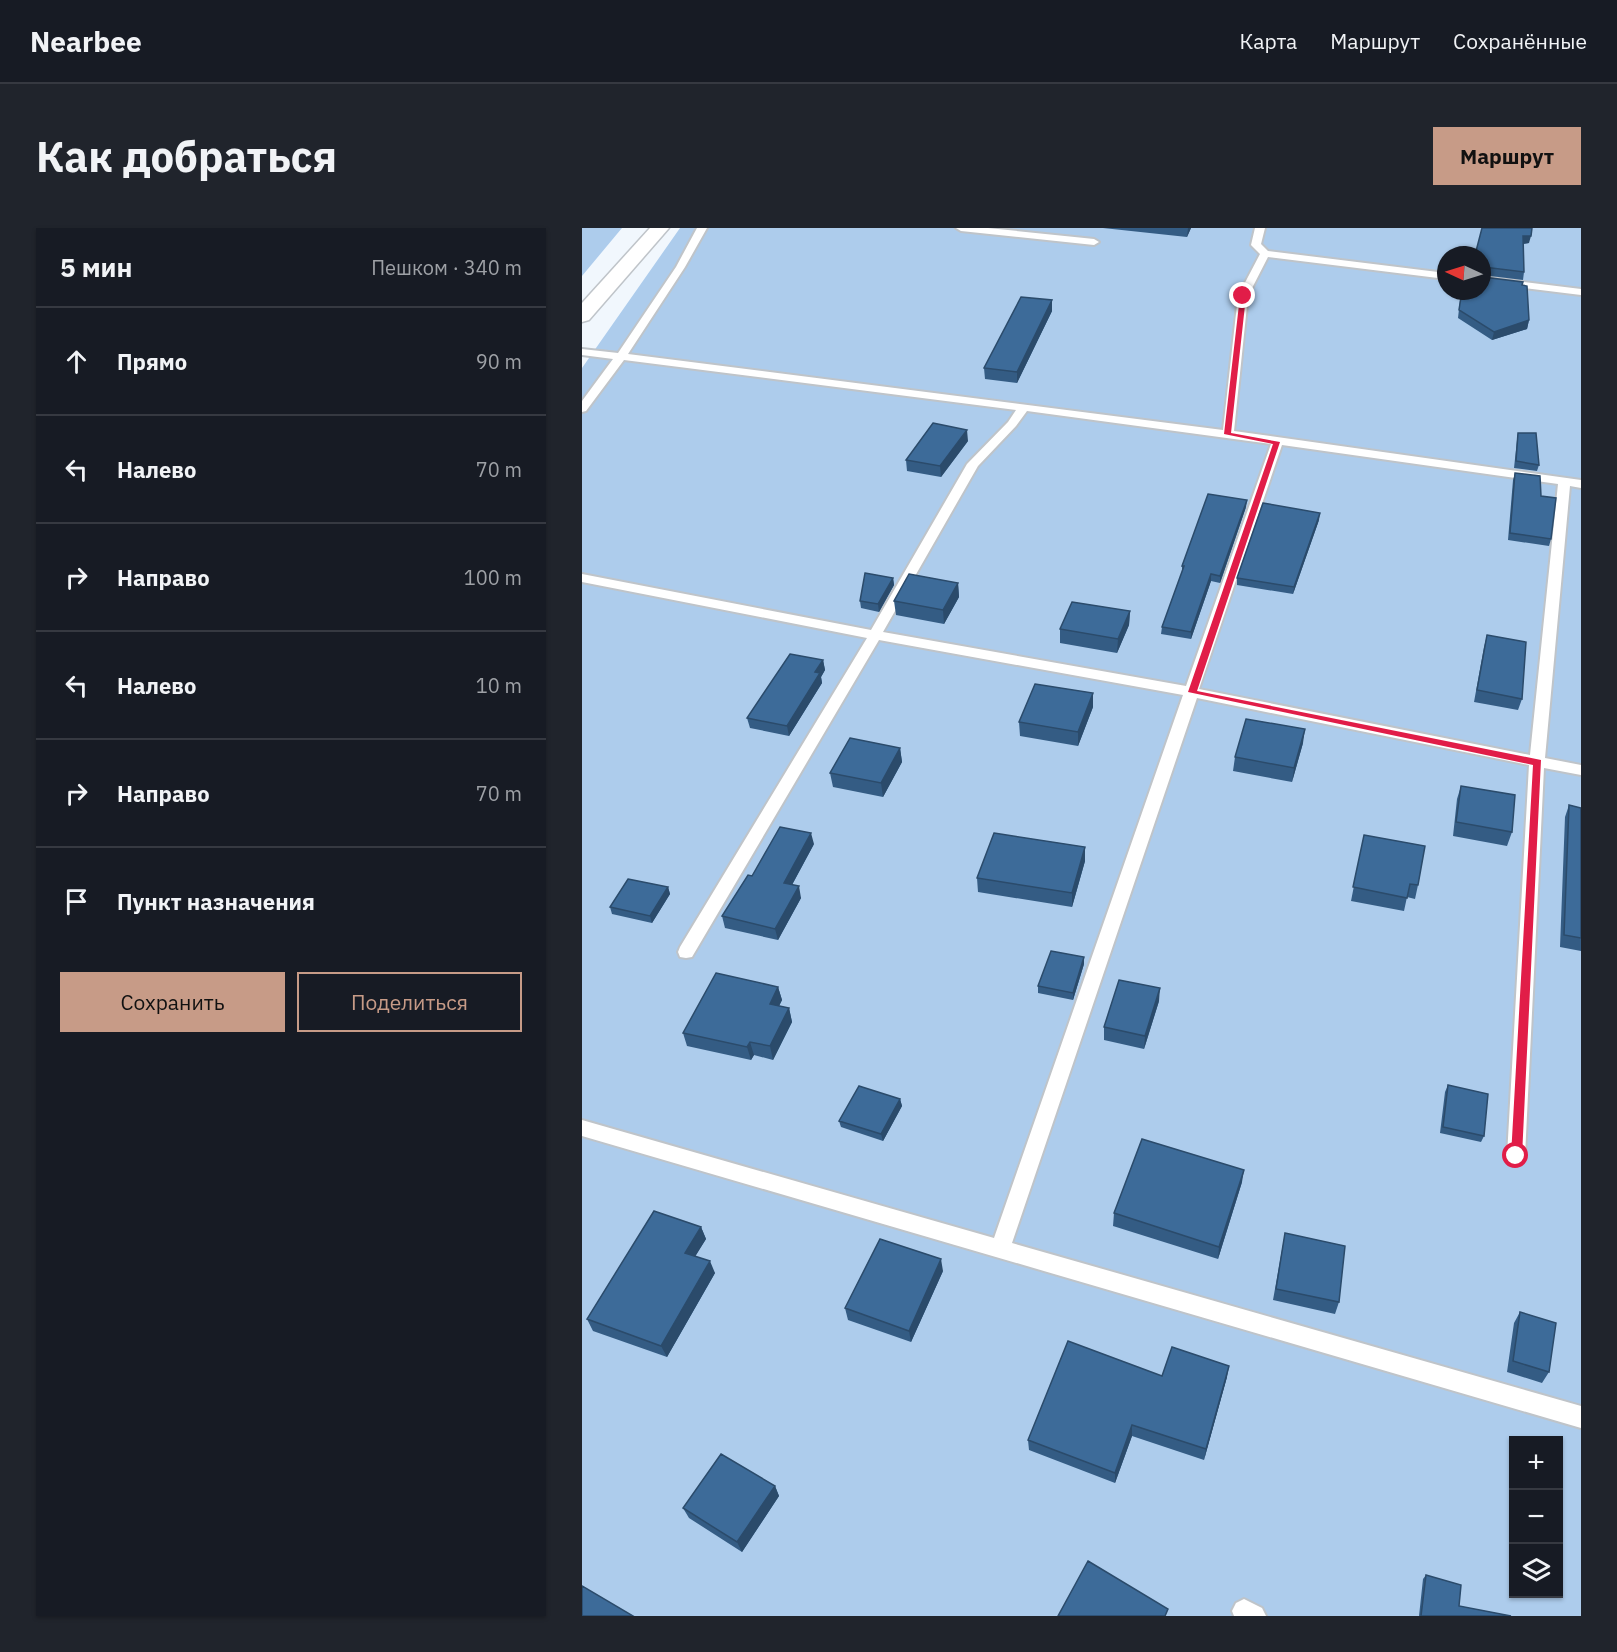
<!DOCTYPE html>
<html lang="ru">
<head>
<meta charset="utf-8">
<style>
	:root { --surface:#171b24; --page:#20242c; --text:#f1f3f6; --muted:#9ea1a6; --line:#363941; --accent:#c79b87 }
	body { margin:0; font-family:"IBM Plex Sans",sans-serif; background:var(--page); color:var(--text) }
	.controls { position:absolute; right:18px; bottom:18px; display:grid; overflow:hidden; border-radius:0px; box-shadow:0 2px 4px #0004 }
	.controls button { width:54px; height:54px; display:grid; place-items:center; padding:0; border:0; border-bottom:2px solid var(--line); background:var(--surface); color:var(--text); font:30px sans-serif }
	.compass { position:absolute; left:855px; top:18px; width:54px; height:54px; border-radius:50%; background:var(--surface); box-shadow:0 2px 4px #0004; rotate:274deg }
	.stop { position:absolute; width:18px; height:18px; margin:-14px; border:4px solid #e11d48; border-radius:50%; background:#fff }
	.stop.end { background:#e11d48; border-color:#fff; box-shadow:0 2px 6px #0008 }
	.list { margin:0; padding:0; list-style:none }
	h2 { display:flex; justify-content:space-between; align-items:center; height:78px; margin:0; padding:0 24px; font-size:26px }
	h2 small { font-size:20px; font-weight:400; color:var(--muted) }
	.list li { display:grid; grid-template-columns:39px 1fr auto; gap:18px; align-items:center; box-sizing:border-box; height:108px; padding:0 24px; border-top:2px solid var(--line) }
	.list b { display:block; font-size:22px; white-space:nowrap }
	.list em { font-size:20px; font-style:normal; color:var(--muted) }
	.actions { display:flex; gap:12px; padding:18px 24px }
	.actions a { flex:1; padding:14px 0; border:2px solid var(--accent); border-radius:0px; text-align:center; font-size:21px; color:var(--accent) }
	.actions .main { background:var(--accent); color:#111 }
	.icon { flex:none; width:33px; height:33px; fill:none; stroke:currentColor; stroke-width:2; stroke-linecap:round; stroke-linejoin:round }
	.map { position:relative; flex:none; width:999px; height:1388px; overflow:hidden; border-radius:0px }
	header { display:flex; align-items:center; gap:36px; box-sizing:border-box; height:84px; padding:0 30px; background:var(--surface); border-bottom:2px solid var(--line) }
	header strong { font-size:28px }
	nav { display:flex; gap:33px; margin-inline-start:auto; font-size:21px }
	.intro { display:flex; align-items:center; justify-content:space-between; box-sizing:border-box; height:144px; padding:0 36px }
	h1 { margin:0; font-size:42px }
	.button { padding:15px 27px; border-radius:0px; background:var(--accent); color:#111; font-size:21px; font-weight:700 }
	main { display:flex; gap:36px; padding:0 36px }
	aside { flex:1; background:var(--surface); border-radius:0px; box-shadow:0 2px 4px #0004 }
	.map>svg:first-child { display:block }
	.green { fill:#adccec; fill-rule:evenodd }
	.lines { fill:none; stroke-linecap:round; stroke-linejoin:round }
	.service-casing { stroke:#bfc4c9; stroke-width:4 }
	.tertiary-casing { stroke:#bfc4c9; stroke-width:3 }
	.service { fill:#fff; fill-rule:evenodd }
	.tertiary { fill:#fff; fill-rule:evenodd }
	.wall { fill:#345c84 }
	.shaded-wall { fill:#2b4b6b }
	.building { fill:#3d6b99; stroke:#2b4b6b; stroke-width:1.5 }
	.route { fill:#e11d48 }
</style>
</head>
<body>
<header>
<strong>Nearbee</strong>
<nav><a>Карта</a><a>Маршрут</a><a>Сохранённые</a></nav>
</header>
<div class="intro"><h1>Как добраться</h1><a class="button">Маршрут</a></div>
<main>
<aside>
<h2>5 мин<small>Пешком · 340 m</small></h2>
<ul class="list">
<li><svg class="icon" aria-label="ahead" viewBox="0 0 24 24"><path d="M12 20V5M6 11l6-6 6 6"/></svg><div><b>Прямо</b></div><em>90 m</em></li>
<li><svg class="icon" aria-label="left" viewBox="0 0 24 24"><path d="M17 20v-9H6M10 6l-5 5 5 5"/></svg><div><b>Налево</b></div><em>70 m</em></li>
<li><svg class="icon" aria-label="right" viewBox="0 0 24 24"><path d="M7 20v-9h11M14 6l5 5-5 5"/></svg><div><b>Направо</b></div><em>100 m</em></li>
<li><svg class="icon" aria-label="left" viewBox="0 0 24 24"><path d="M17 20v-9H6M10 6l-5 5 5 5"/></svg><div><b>Налево</b></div><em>10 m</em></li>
<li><svg class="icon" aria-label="right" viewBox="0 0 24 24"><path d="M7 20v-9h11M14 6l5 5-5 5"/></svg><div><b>Направо</b></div><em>70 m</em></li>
<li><svg class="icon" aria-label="arrive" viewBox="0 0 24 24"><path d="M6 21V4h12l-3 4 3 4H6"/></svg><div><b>Пункт назначения</b></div></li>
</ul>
<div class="actions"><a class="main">Сохранить</a><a>Поделиться</a></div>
</aside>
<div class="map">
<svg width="999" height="1388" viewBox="0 0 999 1388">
	<rect width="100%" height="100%" fill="#f1f7fd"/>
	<path class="green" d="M0,0H40L0,48Z
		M98,0H999V1388H0V140ZM864,27H900V63H864ZM932,1212H976V1366H932Z"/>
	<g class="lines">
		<g class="service-casing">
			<path id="service" d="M115,0H125L103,39L46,126L641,202L656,68L678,26L669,17L673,0H683L679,16L686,23L864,45V51L686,29L666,68L652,203L999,252V260L988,258L963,530L999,537V547L962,540L943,928L941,934L934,936L927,934L925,928L947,537L615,470L430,1015L999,1178V1200L0,908V892L412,1010L601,467L297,412L110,729L104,730L98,729L96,724L98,719L285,410L0,354V346L289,402L385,236L426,194L434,182L42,132L4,183L0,184V173L31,131L0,127V121L36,125L94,39ZM445,183L689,216L604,458L301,404L396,238L434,198ZM700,217L976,256L948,527L617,461Z
				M374,0H406L512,11L517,14L512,17L379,3Z
				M900,49L999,61V67L900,55Z
				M662,1371L680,1380L684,1388H652L650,1383L654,1375Z"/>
		</g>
		<g class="tertiary-casing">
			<path id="tertiary" d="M68,0H87L7,92L0,94V75Z"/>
		</g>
		<use href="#service" class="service"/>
		<use href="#tertiary" class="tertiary"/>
	</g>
	<path class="wall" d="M521,0H609L605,9Z
		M900,0L947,15L941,16L942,44L941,52L900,47L901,49L940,57L947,92L945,101L910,112L876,90L879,63H900Z
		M470,72V83L435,155L403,151L402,140Z
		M936,205L957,237L955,243L932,240L935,212Z
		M386,213L359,249L325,243L324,232Z
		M933,245L959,268L969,311L967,318L926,312L931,252Z
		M664,279L638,355L629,353L609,411L579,406L580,399L600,345V338Z
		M737,292L711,366L655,357V350Z
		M311,350L312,357L297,384L279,380L278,373Z
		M376,355L377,369L362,396L314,387L312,373Z
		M548,383L547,397L535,425L478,415V401Z
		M905,407L940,471L936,482L892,474L902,419Z
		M241,432L243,442L239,449L240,455L207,508L168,500L165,490Z
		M511,479L496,518L438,508L437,494Z
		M721,515L710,554L651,543L653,529Z
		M318,520L320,534L301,569L251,559L248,545Z
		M879,558L930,604L925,618L871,608L875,571Z
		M987,577L999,580V723L978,719L983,589Z
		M782,607L836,657L833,671L825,669L822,683L769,673Z
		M232,616L210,657L219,670L196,712L143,700L140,688L170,648Z
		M503,619V633L490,679L396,664L395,650Z
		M86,659L88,666L70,695L30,686L28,679Z
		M502,736L491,772L456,765V758Z
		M196,759L200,772L197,778L207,780L210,794L191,832L172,827L169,832L105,818L101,805Z
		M577,773L562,821L522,812V799Z
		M866,857L902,908L899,914L858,905L863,864Z
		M318,871L320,878L301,913L259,899L257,893Z
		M660,954L636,1031L531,998L532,985Z
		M119,999L124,1011L113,1028L133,1045L85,1129L11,1103L5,1091Z
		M703,1005L757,1074L753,1086L691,1072Z
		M361,1043L329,1114L266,1092L263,1080Z
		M938,1084L967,1144L960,1155L925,1144L932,1095Z
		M580,1148L645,1149L622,1232L550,1208L533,1255L447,1222L446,1212Z
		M193,1258L197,1268L160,1324L107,1290L101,1280Z
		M844,1347L877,1378L929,1388H837L841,1351Z"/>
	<path class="shaded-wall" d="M606,0H609L605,9Z
		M941,8H949L947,15L939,16Z
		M470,72V83L435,155V144Z
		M947,92L945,101L910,112L912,104Z
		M385,202L386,213L359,249L358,238Z
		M665,272L664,279L638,355V348Z
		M738,285L737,292L711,366L712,359Z
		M629,346V353L609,411V404Z
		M311,350L312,357L297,384L296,376Z
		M376,355L377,369L362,396L361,382Z
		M548,383L547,397L535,425L536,411Z
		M241,432L243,442L239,449L240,455L207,508L205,498L233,444Z
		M511,465V479L496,518V504Z
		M723,501L721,515L710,554L712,540Z
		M318,520L320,534L301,569L299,555Z
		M229,605L232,616L205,666L202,655Z
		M503,619V633L490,679V665Z
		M217,658L219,670L196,712L193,701Z
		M86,659L88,666L70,695L68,688Z
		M502,729V736L491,772V765Z
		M196,759L200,772L191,790L188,776Z
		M578,760L577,773L562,821L563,808Z
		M207,780L210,794L191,832L188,818Z
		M168,814L172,827L169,832L165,819Z
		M318,871L320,878L301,913L299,906Z
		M662,942L660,954L636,1031L637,1019Z
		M119,999L124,1011L108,1037L103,1025Z
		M359,1031L361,1043L329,1114L327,1103Z
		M128,1033L133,1045L85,1129L79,1118Z
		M647,1138L645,1149L622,1232L624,1221Z
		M550,1197V1208L533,1255V1245Z
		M193,1258L197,1268L160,1324L155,1314Z"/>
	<path class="building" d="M900,0H950L949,8H941L942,44L902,39L900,45V27H893Z
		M900,47L901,49L941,54L940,57L945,58L947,92L912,104L877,82L880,63H900Z
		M439,69L470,72L435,144L402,140Z
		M351,195L385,202L358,238L324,232Z
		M936,205H954L957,237L934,233Z
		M933,245L958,248L959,268L974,270L969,311L928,305Z
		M626,266L665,272L638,348L629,346L609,404L580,399L602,338H600Z
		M681,275L738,285L712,359L655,350Z
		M283,345L311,350L296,376L278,373Z
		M327,346L376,355L361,382L312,373Z
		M490,374L548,383L536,411L478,401Z
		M905,407L944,414L940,471L895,462Z
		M208,426L241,432L233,444L238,445L205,498L165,490Z
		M453,456L511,465L496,504L437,494Z
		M664,491L723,501L712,540L653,529Z
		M268,510L318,520L299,555L248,545Z
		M879,558L933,567L930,604L874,594Z
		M987,577L999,580V710L982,707Z
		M198,599L229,605L202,655L217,658L193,701L140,688L166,647L170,648Z
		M412,605L503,619L490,665L395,650Z
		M782,607L843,618L836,657L828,656L825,670L771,659Z
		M46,651L86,659L68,688L28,679Z
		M469,723L502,729L491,765L456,758Z
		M134,745L196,759L188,776L207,780L188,818L168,814L165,819L101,805Z
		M537,752L578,760L563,808L522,799Z
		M866,857L906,866L902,908L861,899Z
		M277,858L318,871L299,906L257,893Z
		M560,911L662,942L637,1019L532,985Z
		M72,983L119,999L103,1025L128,1033L79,1118L5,1091Z
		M703,1005L763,1018L757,1074L694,1061Z
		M298,1011L359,1031L327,1103L263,1080Z
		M938,1084L974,1095L967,1144L931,1133Z
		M486,1113L580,1148L590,1119L647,1138L624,1221L550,1197L533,1245L446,1212Z
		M139,1226L193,1258L155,1314L101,1280Z
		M506,1333L586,1381L583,1388H476Z
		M844,1347L879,1357L877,1378L929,1388H839Z
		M0,1358L51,1388H0Z"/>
	<path class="route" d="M661,66L664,68L649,205L698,214L615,463L959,532L940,928L934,933L929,928L951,537L606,464L691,216L642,206L658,68Z"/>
</svg>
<div class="controls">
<button>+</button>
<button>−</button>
<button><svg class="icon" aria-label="layers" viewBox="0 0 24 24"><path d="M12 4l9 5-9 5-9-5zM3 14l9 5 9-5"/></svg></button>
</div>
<svg class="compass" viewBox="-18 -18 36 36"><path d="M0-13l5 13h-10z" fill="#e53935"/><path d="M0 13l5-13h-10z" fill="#9ea1a6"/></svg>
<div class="stop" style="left:934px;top:928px"></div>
<div class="stop end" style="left:661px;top:68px"></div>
</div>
</main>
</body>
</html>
